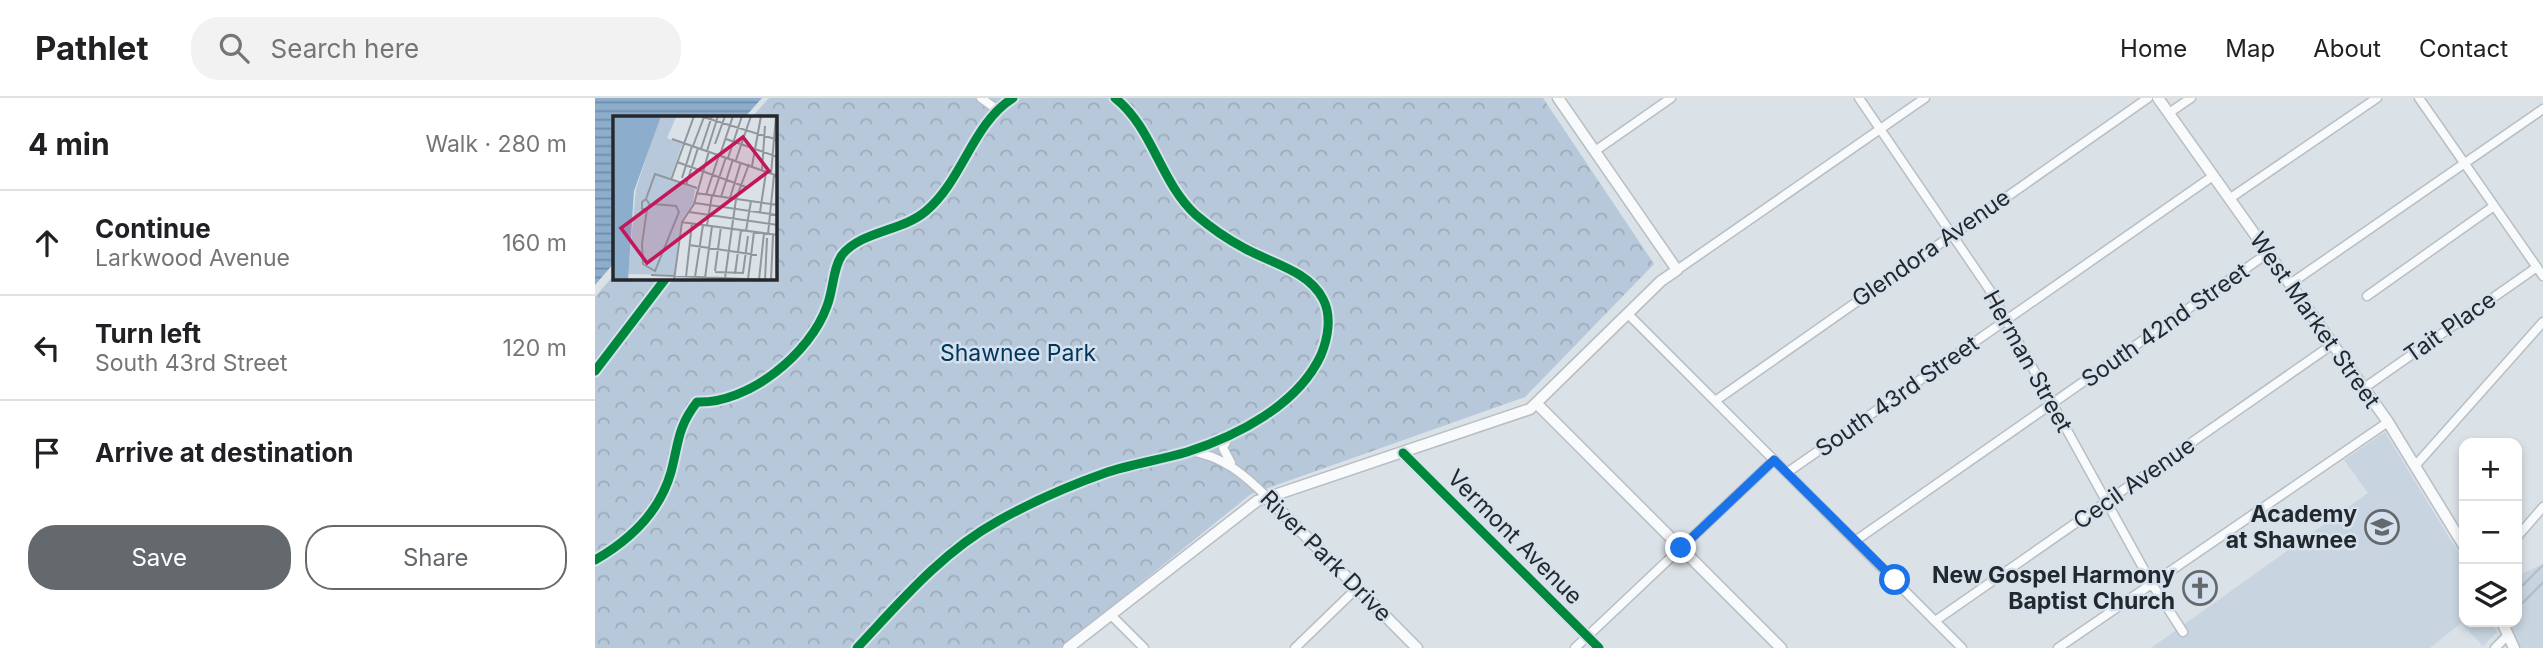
<!DOCTYPE html>
<html lang="en">
<head>
<meta charset="utf-8">
<style>
	:root { --surface:#fff; --page:#f2f2f2; --text:#202124; --muted:#757577; --line:#e0e0e0; --accent:#64696d }
	body { margin:0; font-family:Inter,sans-serif; background:var(--page); color:var(--text) }
	.controls { position:absolute; right:21px; bottom:21px; display:grid; overflow:hidden; border-radius:14px; box-shadow:0 4px 10px #0003 }
	.controls button { width:63px; height:63px; display:grid; place-items:center; padding:0; border:0; border-bottom:2px solid var(--line); background:var(--surface); color:var(--text); font:35px sans-serif }
	.stop { position:absolute; width:21px; height:21px; margin:-16px; border:5px solid #1a73e8; border-radius:50%; background:#fff }
	.stop.end { background:#1a73e8; border-color:#fff; box-shadow:0 2px 7px #0008 }
	.list { margin:0; padding:0; list-style:none }
	h2 { display:flex; justify-content:space-between; align-items:center; height:91px; margin:0; padding:0 28px; font-size:30px }
	h2 small { font-size:23px; font-weight:400; color:var(--muted) }
	.list li { display:grid; grid-template-columns:46px 1fr auto; gap:21px; align-items:center; box-sizing:border-box; height:105px; padding:0 28px; border-top:2px solid var(--line) }
	.list b { display:block; font-size:26px; white-space:nowrap }
	.list p { margin:0; font-size:23px; white-space:nowrap; color:var(--muted) }
	.list em { font-size:23px; font-style:normal; color:var(--muted) }
	.actions { display:flex; gap:14px; padding:21px 28px }
	.actions a { flex:1; padding:16px 0; border:2px solid var(--accent); border-radius:28px; text-align:center; font-size:24px; color:var(--accent) }
	.actions .main { background:var(--accent); color:#fff }
	.icon { flex:none; width:38px; height:38px; fill:none; stroke:currentColor; stroke-width:2; stroke-linecap:round; stroke-linejoin:round }
	.map { position:relative; flex:none; width:1948px; height:550px; overflow:hidden }
	header { display:flex; align-items:center; gap:42px; box-sizing:border-box; height:98px; padding:0 35px; background:var(--surface); border-bottom:2px solid var(--line) }
	header strong { font-size:33px }
	nav { display:flex; gap:38px; margin-inline-start:auto; font-size:24px }
	.search { width:490px; height:63px; background:var(--page); display:flex; align-items:center; gap:18px; box-sizing:border-box; padding:0 24px; border-radius:28px; color:var(--muted); font-size:26px }
	main { display:flex }
	aside { flex:1; background:var(--surface) }
	.map>svg:first-child { display:block }
	.built { fill:#c8d5e0 }
	.industrial { fill:url(#industrial-furrows) }
	.park { fill:url(#park-crowns) }
	.water { fill:url(#water-rules) }
	.lines { fill:none; stroke-linecap:round; stroke-linejoin:round }
	.minor-casing { stroke:#b8bec2; stroke-width:11 }
	.tertiary-casing { stroke:#b8bec2; stroke-width:13 }
	.minor { stroke:#f9fafb; stroke-width:8 }
	.tertiary { stroke:#f9fafb; stroke-width:10 }
	.cycleway-casing { stroke:#d5e1ec; stroke-width:13 }
	.cycleway { stroke:#00873e; stroke-width:9 }
	.route { stroke:#1a73e8; stroke-width:9 }
	.labels { text-anchor:middle; stroke-width:5; stroke-linejoin:round; paint-order:stroke }
	.street-label { font-size:23px; fill:#24282c; stroke:#d5e1ec }
	.park-label { font-size:23px; fill:#00355c; stroke:#d5e1ec }
	.poi-label { font-size:23px; font-weight:bold; fill:#24282c; stroke:#d5e1ec; text-anchor:end }
	.inset-road { fill:none; stroke:#91979c; stroke-width:2 }
	.view { fill:#c2185b; fill-opacity:0.15; stroke:#c2185b; stroke-width:3.5 }
	.inset-edge { fill:none; stroke:#24282c; stroke-width:3.5 }
</style>
</head>
<body>
<header>
<strong>Pathlet</strong>
<div class="search"><svg class="icon" aria-label="search" viewBox="0 0 24 24"><circle cx="10" cy="10" r="6"/><path d="M15 15l6 6"/></svg>Search here</div>
<nav><a>Home</a><a>Map</a><a>About</a><a>Contact</a></nav>
</header>
<main>
<aside>
<h2>4 min<small>Walk · 280 m</small></h2>
<ul class="list">
<li><svg class="icon" aria-label="ahead" viewBox="0 0 24 24"><path d="M12 20V5M6 11l6-6 6 6"/></svg><div><b>Continue</b><p>Larkwood Avenue</p></div><em>160 m</em></li>
<li><svg class="icon" aria-label="left" viewBox="0 0 24 24"><path d="M17 20v-9H6M10 6l-5 5 5 5"/></svg><div><b>Turn left</b><p>South 43rd Street</p></div><em>120 m</em></li>
<li><svg class="icon" aria-label="arrive" viewBox="0 0 24 24"><path d="M6 21V4h12l-3 4 3 4H6"/></svg><div><b>Arrive at destination</b></div></li>
</ul>
<div class="actions"><a class="main">Save</a><a>Share</a></div>
</aside>
<div class="map">
<svg width="1948" height="550" viewBox="0 0 1948 550">
	<defs>
		<pattern id="industrial-furrows" width="10" height="10" patternUnits="userSpaceOnUse" patternTransform="scale(1.75)"><rect width="10" height="10" fill="#c8d5e0"/><path d="M-1 1l2-2M0 10L10 0M9 11l2-2" fill="none" stroke="#acb7c0"/></pattern>
		<pattern id="park-crowns" width="20" height="18" patternUnits="userSpaceOnUse" patternTransform="scale(1.75)"><rect width="20" height="18" fill="#b6c8d9"/><path d="M2 6a3 3 0 1 1 6 0M12 15a3 3 0 1 1 6 0" fill="none" stroke="#9cacba"/></pattern>
		<pattern id="water-rules" width="6" height="5" patternUnits="userSpaceOnUse" patternTransform="scale(1.75)"><rect width="6" height="5" fill="#8cadcc"/><path d="M0 2.5h6" fill="none" stroke="#728da6"/></pattern>
	</defs>
	<rect width="100%" height="100%" fill="#dae1e7"/>
	<path class="built" d="M1790,334L1869,464V524H1897L1902,534L1888,548L1866,525L1835,550H1556L1773,395L1749,362Z
		M1948,497V550H1925L1914,524H1922V510Z"/>
	<path class="industrial" d="M1948,466V497L1922,510V478Z"/>
	<path class="park" d="M174,0H948L1059,166L930,299L656,396L465,550H0V199L19,177V180H180V19H157Z"/>
	<path class="water" d="M0,0H167L150,19H19V165L0,187Z"/>
	<g class="lines">
		<g class="minor-casing">
			<path id="minor" d="M386,0L404,13
				M1264,0L1394,191L1557,486L1588,534
				M1824,0L1948,178
				M1574,15L1596,0
				M1000,53L1076,0
				M1634,101L1782,0
				M1082,172L1330,0
				M1695,186L1948,11
				M1772,198L1899,108
				M1033,216L1367,550
				M1769,290L1942,169
				M1120,303L1553,0
				M634,338L628,350L636,365
				M595,353C628,358 650,377 673,400
				M808,355L1004,550
				M1820,368L1948,224
				M1193,374L1618,78
				M1922,439L1948,409
				M1260,443L1673,155
				M516,517L549,550
				M1340,523L1738,246
				M700,550L762,490
				M980,550L1179,362
				M1463,550L1793,324
				M1900,550L1913,537"/>
		</g>
		<g class="tertiary-casing">
			<path id="tertiary" d="M1563,0L1793,324L1869,448
				M942,306L1186,550
				M673,400L822,550
				M1907,524L1919,550
				M473,550L662,403L935,311L1066,183L1082,172L963,0"/>
		</g>
		<use href="#minor" class="minor"/>
		<use href="#tertiary" class="tertiary"/>
		<g class="cycleway-casing">
			<path id="cycleway" d="M0,273L71,180
				M808,355L1004,550
				M0,462C35,442 65,413 76,374C84,344 82,330 102,304C153,306 215,256 232,208C238,194 238,169 247,157C266,133 308,133 331,113C368,82 377,26 418,0
				M262,550C305,504 347,454 403,423C437,404 473,388 510,375C536,366 565,362 592,354C642,338 703,307 726,257C733,240 737,218 728,201C713,172 675,165 649,150C632,141 615,129 601,117C565,84 558,30 520,0"/>
		</g>
		<use href="#cycleway" class="cycleway"/>
	</g>
	<g class="lines">
		<path class="route" d="M1086,450L1179,362L1300,482"/>
	</g>
	<defs>
		<g id="school-ring" transform="scale(1.75)"><circle r="9.5" fill="#d5e1ec" stroke="#64696d" stroke-width="1.5"/><path d="M0-5L7-2L0 1L-7-2ZM-4 1L0 2.5L4 1V4Q0 6-4 4Z" fill="#64696d"/></g>
		<g id="church-ring" transform="scale(1.75)"><circle r="9.5" fill="#d5e1ec" stroke="#64696d" stroke-width="1.5"/><path d="M-1.2-6h2.4v3.5h3.3v2.4h-3.3V6h-2.4V-.1h-3.3v-2.4h3.3Z" fill="#64696d"/></g>
	</defs>
	<g fill-rule="evenodd">
		<use href="#school-ring" x="1787" y="429"/>
		<use href="#church-ring" x="1605" y="490"/>
	</g>
	<g class="labels">
		<g class="street-label">
			<text transform="translate(1336 150) rotate(-35)" y="8">Glendora Avenue</text>
			<text transform="translate(1720 222) rotate(55)" y="8">West Market Street</text>
			<text transform="translate(1570 227) rotate(-35)" y="8">South 42nd Street</text>
			<text transform="translate(1855 229) rotate(-35)" y="8">Tait Place</text>
			<text transform="translate(1433 263) rotate(61)" y="8">Herman Street</text>
			<text transform="translate(1302 298) rotate(-35)" y="8">South 43rd Street</text>
			<text transform="translate(1539 385) rotate(-35)" y="8">Cecil Avenue</text>
			<text transform="translate(920 439) rotate(45)" y="8">Vermont Avenue</text>
			<text transform="translate(731 458) rotate(45)" y="8">River Park Drive</text>
		</g>
		<g class="park-label">
			<text x="423" y="263">Shawnee Park</text>
		</g>
		<g class="poi-label">
			<text x="1762" y="424">Academy<tspan x="1762" dy="26">at Shawnee</tspan></text>
			<text x="1580" y="485">New Gospel Harmony<tspan x="1580" dy="26">Baptist Church</tspan></text>
		</g>
	</g>
	<g transform="translate(18 18)">
		<rect width="164" height="164" fill="#dae1e7"/>
		<path d="M47,0H75L63,1L54,22L69,28L57,64L82,73L80,87L68,106L61,159L15,158L23,73Z" fill="#b6c8d9"/>
		<path d="M2,0H48L21,75L15,164H0Z" fill="#8cadcc"/>
		<path class="inset-road" d="M87,0L165,24M59,23L165,60M113,23L165,41M102,28L112,0M80,30L91,1M88,33L99,0M94,35L105,0M107,39L120,0M115,42L129,0M123,44L138,0M64,46L133,71M139,50L148,0M149,54L152,10M158,58L163,0M69,62L79,30M58,64L81,0M73,69L85,32M83,77L165,89M93,79L106,39M100,80L113,41M108,81L120,43M117,82L128,46M33,83L42,58L84,72M82,87L165,99M41,88L63,90L66,96L42,155L30,148L29,128L34,93ZM34,94L29,93V86L33,83L37,89M76,96L165,109M147,96L153,56M68,106L165,119M94,109L99,79M133,115L138,85M155,118L161,59M76,129L144,139M102,155L108,111M102,156L130,157L135,120M122,158L128,114M38,159L155,164M73,161L79,107M82,161L90,109M92,162L99,110M112,162L123,83L136,48M135,163L141,116M61,164L69,106L81,88L96,35M146,164L151,117M152,164L154,122M158,164L160,119"/>
		<path class="view" d="M130,21L156,55L34,147L8,112Z"/>
		<rect width="164" height="164" class="inset-edge"/>
	</g>
</svg>
<div class="controls">
<button>+</button>
<button>−</button>
<button><svg class="icon" aria-label="layers" viewBox="0 0 24 24"><path d="M12 4l9 5-9 5-9-5zM3 14l9 5 9-5"/></svg></button>
</div>
<div class="stop" style="left:1300px;top:482px"></div>
<div class="stop end" style="left:1086px;top:450px"></div>
</div>
</main>
</body>
</html>
